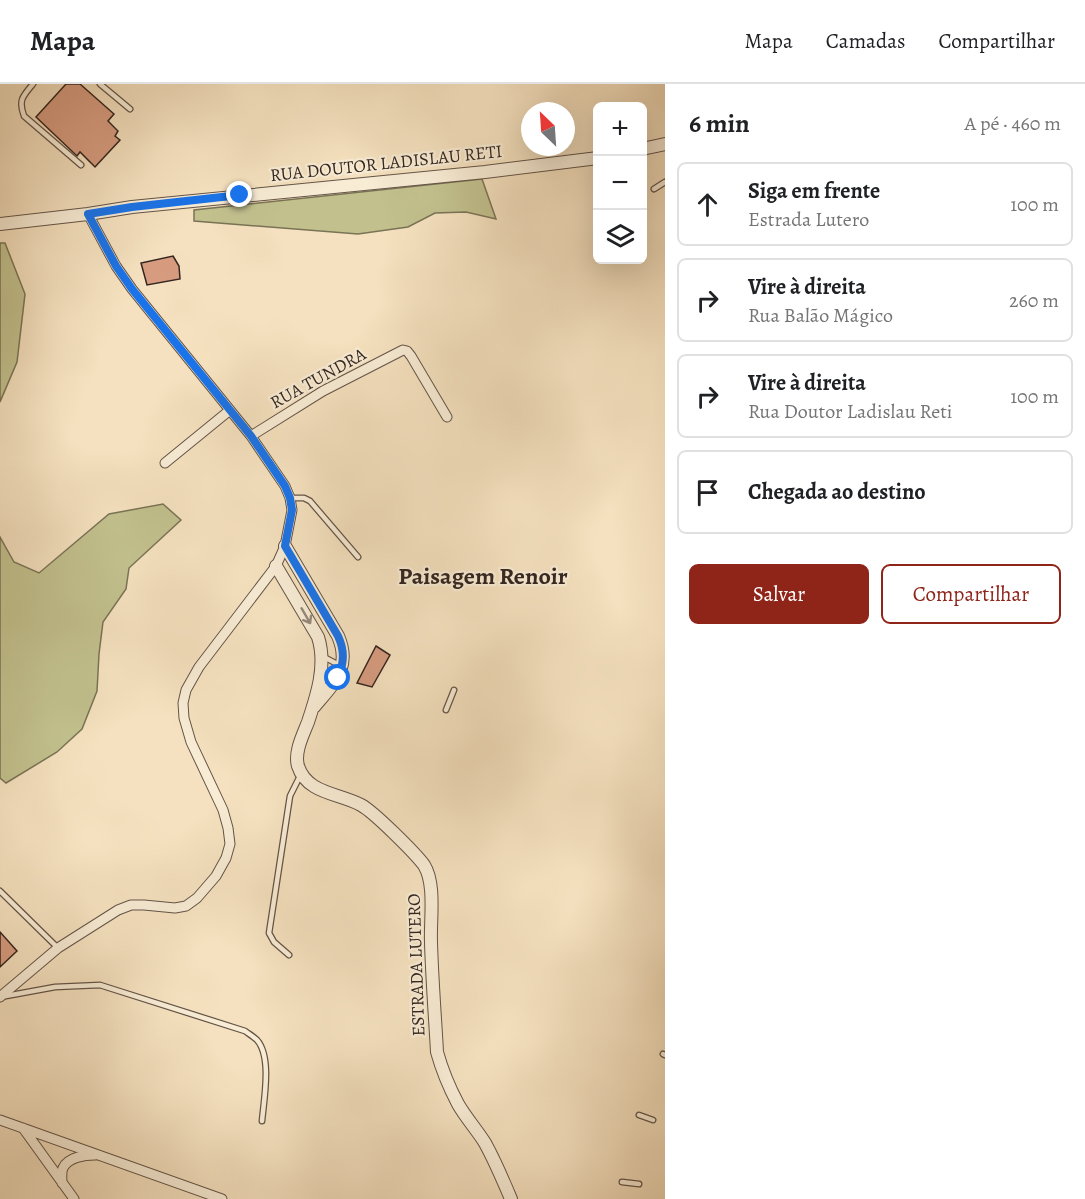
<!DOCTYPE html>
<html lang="pt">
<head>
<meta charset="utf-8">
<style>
	:root { --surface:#fff; --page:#f6f6f6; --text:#202124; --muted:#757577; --line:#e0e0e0; --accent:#8f2418 }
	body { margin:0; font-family:Alegreya,serif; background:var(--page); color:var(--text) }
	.controls { position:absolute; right:18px; top:18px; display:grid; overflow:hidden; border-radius:9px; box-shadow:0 6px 24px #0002 }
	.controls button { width:54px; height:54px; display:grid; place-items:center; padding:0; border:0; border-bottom:2px solid var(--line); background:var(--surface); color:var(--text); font:30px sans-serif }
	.compass { position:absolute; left:521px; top:18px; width:54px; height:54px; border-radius:50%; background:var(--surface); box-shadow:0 6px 24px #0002; rotate:335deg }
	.stop { position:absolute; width:18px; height:18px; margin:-14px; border:4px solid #1a73e8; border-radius:50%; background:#fff }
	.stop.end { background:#1a73e8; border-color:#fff; box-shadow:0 2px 6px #0008 }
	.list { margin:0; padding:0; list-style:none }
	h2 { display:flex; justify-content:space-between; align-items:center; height:78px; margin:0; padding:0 24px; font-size:26px }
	h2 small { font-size:20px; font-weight:400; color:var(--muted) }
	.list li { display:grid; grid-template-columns:39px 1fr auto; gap:18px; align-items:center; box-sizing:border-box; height:84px; margin:0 12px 12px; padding:0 12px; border:2px solid var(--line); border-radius:9px }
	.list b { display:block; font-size:22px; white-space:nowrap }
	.list p { margin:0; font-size:20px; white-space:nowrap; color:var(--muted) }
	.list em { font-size:20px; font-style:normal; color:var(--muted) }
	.actions { display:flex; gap:12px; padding:18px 24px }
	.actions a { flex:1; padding:14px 0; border:2px solid var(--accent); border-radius:9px; text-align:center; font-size:21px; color:var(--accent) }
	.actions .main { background:var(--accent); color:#fff }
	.icon { flex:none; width:33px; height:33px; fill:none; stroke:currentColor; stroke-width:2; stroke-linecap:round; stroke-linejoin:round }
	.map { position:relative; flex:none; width:665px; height:1115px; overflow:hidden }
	header { display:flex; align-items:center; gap:36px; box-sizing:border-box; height:84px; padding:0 30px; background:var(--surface); border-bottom:2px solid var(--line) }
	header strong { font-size:28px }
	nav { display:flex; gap:33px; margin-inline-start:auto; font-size:21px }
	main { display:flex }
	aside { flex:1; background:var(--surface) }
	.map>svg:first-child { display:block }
	.green { fill:#c2c18e; stroke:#7a7356; stroke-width:1.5 }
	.building { fill:#d79c80; stroke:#33251f; stroke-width:1.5 }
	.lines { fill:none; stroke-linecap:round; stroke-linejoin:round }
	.service-casing { stroke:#645447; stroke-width:7 }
	.minor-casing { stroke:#645447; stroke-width:11 }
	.tertiary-casing { stroke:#645447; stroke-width:14 }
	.service { stroke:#f8ecd5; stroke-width:4.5 }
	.minor { stroke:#f8ecd5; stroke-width:9 }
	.tertiary { stroke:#f8ecd5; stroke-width:12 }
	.oneway { stroke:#96887a }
	.route { stroke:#1a73e8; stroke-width:8 }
	.labels { text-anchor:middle; stroke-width:4.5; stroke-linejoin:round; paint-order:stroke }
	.street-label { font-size:18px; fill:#33251f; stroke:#f8ecd5 }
	.district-label { font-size:24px; font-weight:bold; fill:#33251f; stroke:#f8ecd5 }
</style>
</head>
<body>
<header>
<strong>Mapa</strong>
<nav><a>Mapa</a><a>Camadas</a><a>Compartilhar</a></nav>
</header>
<main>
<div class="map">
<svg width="665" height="1115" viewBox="0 0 665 1115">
	<rect width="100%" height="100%" fill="#f5e1bf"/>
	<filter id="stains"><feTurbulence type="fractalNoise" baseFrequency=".00333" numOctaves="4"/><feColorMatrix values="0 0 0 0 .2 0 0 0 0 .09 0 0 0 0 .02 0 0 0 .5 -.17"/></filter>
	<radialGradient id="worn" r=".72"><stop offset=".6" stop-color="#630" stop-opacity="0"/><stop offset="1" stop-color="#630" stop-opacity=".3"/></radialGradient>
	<path class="green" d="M482,95L496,135L466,128L435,129L408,143L358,150L194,137V126Z
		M0,159H5L25,210L17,278L0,318Z
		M163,420L181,436L129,484L126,505L103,538L99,570L97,607L82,645L57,668L6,699L0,694V453L14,478L39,489L109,430Z"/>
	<path class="building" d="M66,0H80L114,30L108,37L118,47L115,52L120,56L95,83L80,68L77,72L36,33Z
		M173,172L179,182L180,195L147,201L141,179Z
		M376,562L390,571L372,603L357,599Z
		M0,848L17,867L0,883Z"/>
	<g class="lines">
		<g class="service-casing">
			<path id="service" d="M33,0C23,12 18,16 24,32L81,81
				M100,0L130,25
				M654,105L665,98
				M290,414H304L310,417L358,473
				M322,572L341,582
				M446,626L454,606
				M0,807L58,864
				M289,871L274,858L269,849L290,712L300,692
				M6,912L55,903L100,901L245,947C249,950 254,953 257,956C272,973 264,1015 262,1037
				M663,970L665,971
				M639,1031L653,1036
				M622,1098L639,1100"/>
		</g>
		<g class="minor-casing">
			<path id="minor" d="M251,352L323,307L403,266L407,267L411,272L447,333
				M165,379L230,326
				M0,913L58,864L118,826L131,821H144L175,824L186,822L197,814L216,792L226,774L230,760L228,744L223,726L191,658L184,634L183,619L186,606L199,583L276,482L285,462L292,426L290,414L285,402L251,352L132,205L116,182L88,130
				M0,1036L222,1115
				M23,1044L74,1115
				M62,1099C62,1094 61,1088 63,1084C68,1073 85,1071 95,1071"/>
		</g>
		<g class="tertiary-casing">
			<path id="tertiary" d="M642,65L665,60
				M0,140L88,130L132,123L485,88L598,74
				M285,462L338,552C352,584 333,600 314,623
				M276,482L318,553C327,581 317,611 308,638C303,651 294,668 298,682C307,710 339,709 361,721C374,728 415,769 424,781C436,800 430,836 431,858C432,895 435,931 437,968C442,986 449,1003 458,1020C466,1034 477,1046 485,1059C495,1077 503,1096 511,1115"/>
		</g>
		<use href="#service" class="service"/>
		<use href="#minor" class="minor"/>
		<use href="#tertiary" class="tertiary"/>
	</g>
	<defs><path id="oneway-shaft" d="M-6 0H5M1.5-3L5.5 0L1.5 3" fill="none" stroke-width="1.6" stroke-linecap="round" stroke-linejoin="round" transform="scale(1.5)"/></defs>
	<use class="oneway" href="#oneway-shaft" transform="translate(306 532) rotate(60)"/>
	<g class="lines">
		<path class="route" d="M240,111L132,123L88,130L116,182L132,205L251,352L285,402L290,414L292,426L285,462L338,552C345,567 344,579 338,594"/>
	</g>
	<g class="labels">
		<g class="street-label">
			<text transform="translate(386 79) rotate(-6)" y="6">RUA DOUTOR LADISLAU RETI</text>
			<text transform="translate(318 294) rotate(-29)" y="6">RUA TUNDRA</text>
			<text transform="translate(416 881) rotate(-92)" y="6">ESTRADA LUTERO</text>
		</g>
		<g class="district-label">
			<text x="483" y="500">Paisagem Renoir</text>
		</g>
	</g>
	<rect width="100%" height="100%" filter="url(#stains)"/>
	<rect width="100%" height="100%" fill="url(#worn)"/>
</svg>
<div class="controls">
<button>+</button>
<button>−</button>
<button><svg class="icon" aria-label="layers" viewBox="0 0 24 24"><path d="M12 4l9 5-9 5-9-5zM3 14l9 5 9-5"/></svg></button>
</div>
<svg class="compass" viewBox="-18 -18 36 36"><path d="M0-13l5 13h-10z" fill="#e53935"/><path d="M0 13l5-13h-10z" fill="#757577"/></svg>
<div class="stop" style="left:338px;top:594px"></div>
<div class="stop end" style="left:240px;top:111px"></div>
</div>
<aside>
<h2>6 min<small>A pé · 460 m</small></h2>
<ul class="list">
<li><svg class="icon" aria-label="ahead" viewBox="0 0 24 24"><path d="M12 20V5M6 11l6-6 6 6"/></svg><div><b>Siga em frente</b><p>Estrada Lutero</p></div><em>100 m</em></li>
<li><svg class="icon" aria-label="right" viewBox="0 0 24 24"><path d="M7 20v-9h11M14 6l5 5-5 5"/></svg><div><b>Vire à direita</b><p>Rua Balão Mágico</p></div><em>260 m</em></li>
<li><svg class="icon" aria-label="right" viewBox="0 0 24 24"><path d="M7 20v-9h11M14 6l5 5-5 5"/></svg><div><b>Vire à direita</b><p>Rua Doutor Ladislau Reti</p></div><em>100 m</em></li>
<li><svg class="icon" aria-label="arrive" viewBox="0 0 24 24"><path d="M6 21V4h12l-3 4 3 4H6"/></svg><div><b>Chegada ao destino</b></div></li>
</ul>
<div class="actions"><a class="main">Salvar</a><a>Compartilhar</a></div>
</aside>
</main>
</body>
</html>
